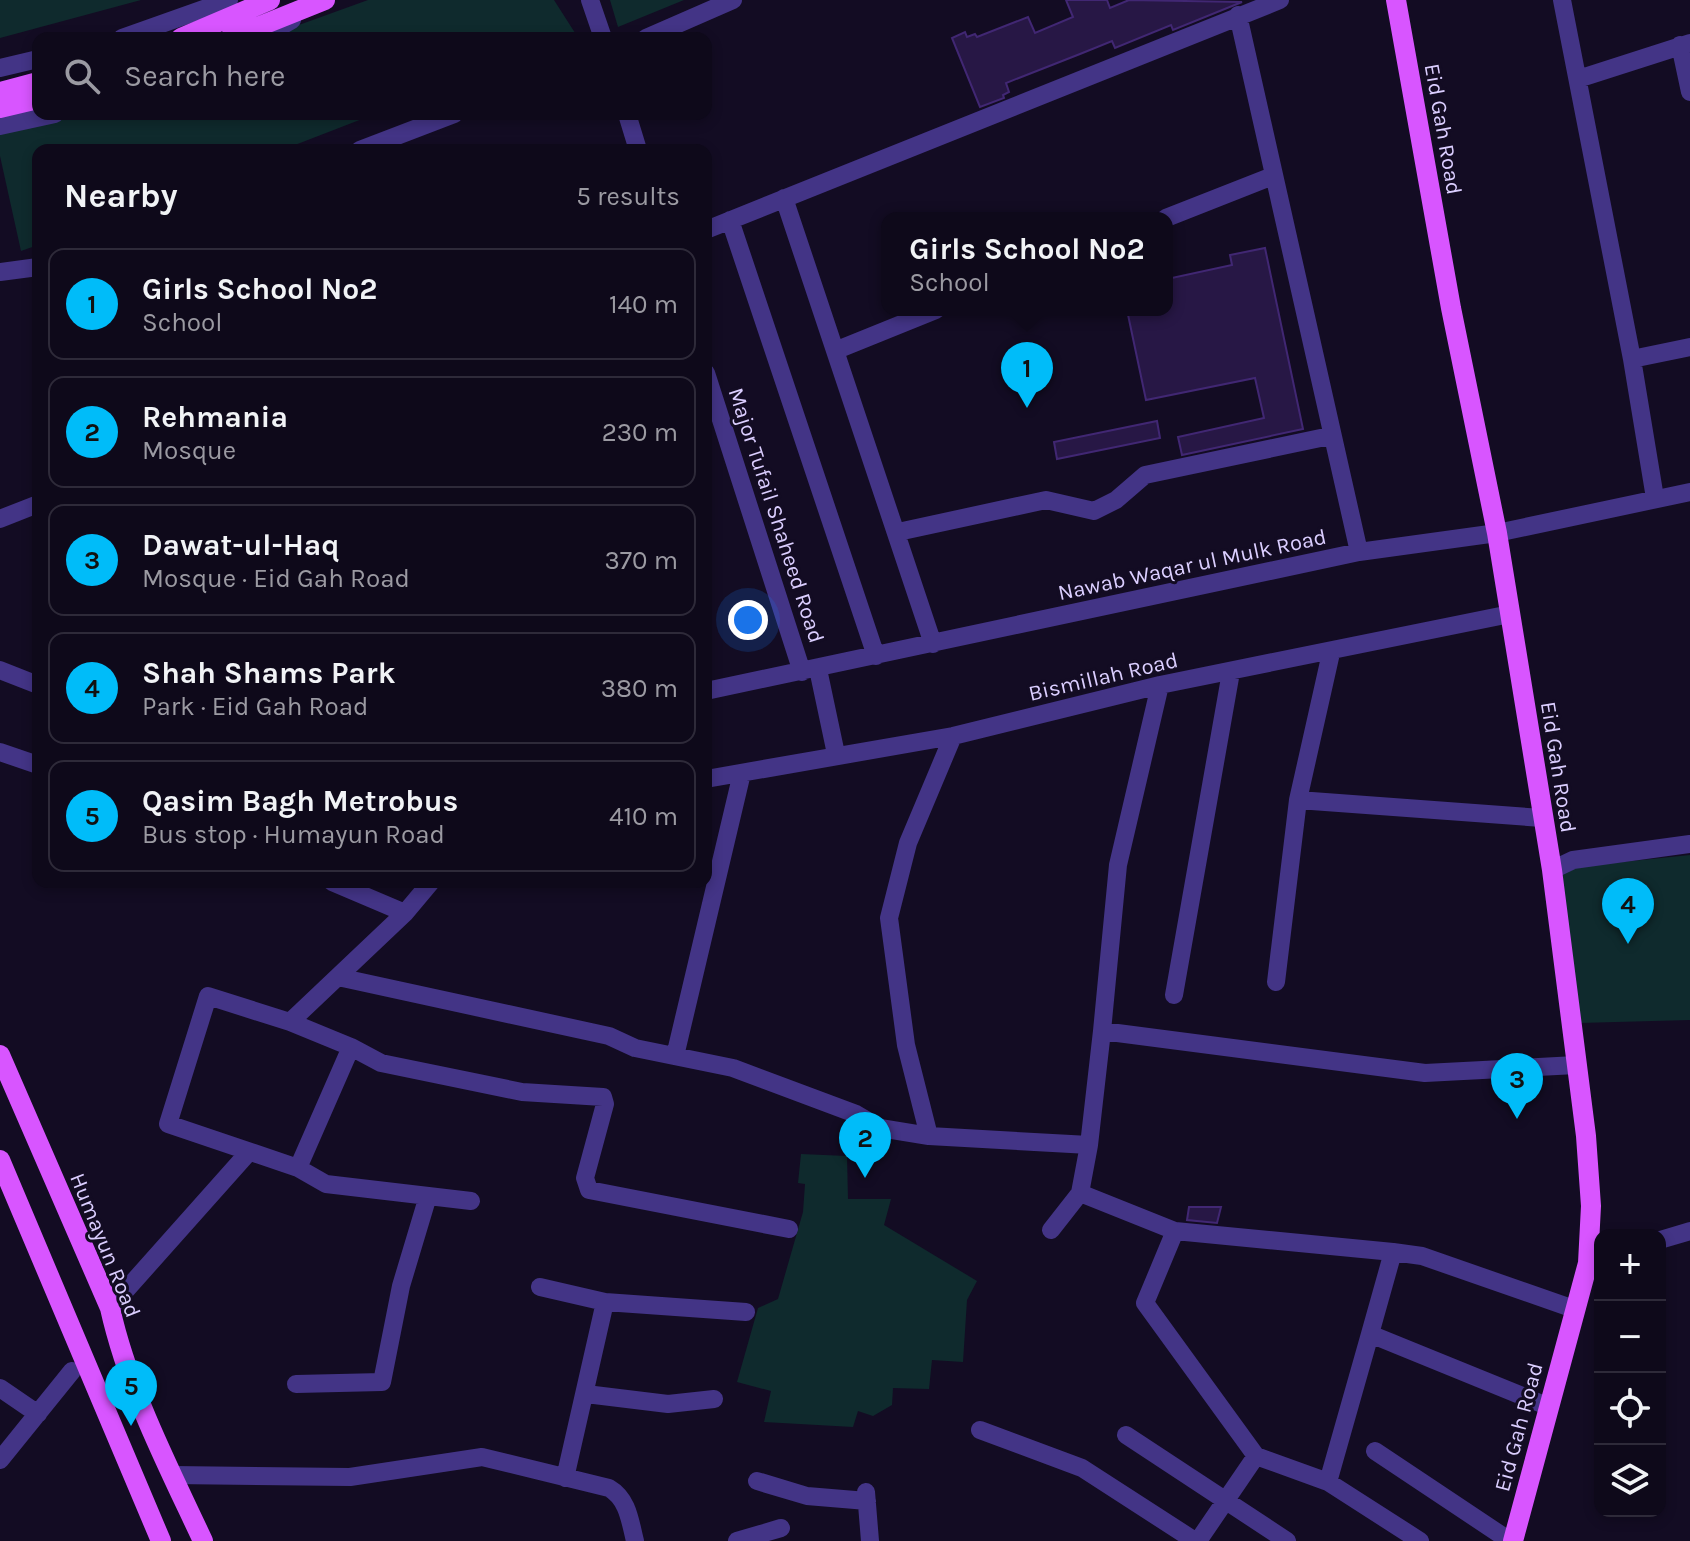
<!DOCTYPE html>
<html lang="en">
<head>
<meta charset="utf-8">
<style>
	:root { --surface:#0e091a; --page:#1c1727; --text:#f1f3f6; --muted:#9b9aa2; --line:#2e2a39; --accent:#00bcf9 }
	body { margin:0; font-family:Karla,sans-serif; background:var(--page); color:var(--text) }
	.controls { position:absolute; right:24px; bottom:24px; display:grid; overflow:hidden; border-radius:16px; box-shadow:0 4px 12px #0003 }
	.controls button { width:72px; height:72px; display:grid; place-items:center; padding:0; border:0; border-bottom:2px solid var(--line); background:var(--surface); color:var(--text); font:40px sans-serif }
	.you { position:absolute; left:748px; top:620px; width:28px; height:28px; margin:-20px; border:6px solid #fff; border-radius:50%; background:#1a73e8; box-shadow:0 0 0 12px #1a73e833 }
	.badge { display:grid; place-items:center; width:52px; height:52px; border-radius:50%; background:var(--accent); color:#111; font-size:26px; font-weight:700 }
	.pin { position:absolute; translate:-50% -66px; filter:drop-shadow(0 2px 4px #0008) }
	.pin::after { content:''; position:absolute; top:42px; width:28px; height:24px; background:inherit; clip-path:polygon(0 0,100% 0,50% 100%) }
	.popup { position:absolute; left:881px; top:212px; width:292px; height:104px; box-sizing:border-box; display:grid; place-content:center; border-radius:16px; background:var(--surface); filter:drop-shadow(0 2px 6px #0005); font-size:26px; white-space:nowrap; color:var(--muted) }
	.popup b { font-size:30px; color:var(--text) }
	.popup::after { content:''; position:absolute; left:50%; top:100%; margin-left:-16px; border:16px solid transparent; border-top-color:var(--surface) }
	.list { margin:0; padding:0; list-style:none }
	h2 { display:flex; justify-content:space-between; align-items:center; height:104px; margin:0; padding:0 32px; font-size:34px }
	h2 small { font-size:26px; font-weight:400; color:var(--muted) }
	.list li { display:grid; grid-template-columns:52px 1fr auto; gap:24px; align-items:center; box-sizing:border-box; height:112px; margin:0 16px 16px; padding:0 16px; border:2px solid var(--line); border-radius:16px }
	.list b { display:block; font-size:30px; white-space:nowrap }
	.list p { margin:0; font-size:26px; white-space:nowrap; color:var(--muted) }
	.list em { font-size:26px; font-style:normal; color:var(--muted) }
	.icon { flex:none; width:44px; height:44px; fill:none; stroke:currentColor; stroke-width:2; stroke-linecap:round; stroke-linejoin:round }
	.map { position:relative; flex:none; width:1690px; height:1541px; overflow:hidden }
	.search { position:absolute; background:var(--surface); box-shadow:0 4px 12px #0003; left:32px; top:32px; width:680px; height:88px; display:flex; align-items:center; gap:20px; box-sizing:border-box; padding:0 28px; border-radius:16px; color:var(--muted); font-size:30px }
	.panel { position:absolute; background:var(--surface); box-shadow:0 4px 12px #0003; left:32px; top:144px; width:680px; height:744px; border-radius:16px }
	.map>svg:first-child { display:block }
	.green { fill:#0f2a2d }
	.building { fill:#271745; stroke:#412773; stroke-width:2 }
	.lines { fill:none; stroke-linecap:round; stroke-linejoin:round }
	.minor { stroke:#433486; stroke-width:18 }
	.major { stroke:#d855ff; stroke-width:20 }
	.labels { text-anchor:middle; stroke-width:6; stroke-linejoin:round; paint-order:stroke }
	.street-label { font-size:22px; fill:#dbceff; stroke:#130c23 }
</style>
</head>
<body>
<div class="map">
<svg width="1690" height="1541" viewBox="0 0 1690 1541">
	<rect width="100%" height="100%" fill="#130c23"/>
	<path class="green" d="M0,0H141L0,38Z
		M368,0H554L577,36L263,38Z
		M610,0H684L618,27Z
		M53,114H375L282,150H38V245L21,251L0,156V133Z
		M1690,855V1020L1579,1023L1555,869Z
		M801,1154L847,1156L848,1199H891L884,1225L977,1281L967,1300L963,1362L932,1360L929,1389L893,1388L892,1405L873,1416L858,1411L853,1427L764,1422L771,1391L737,1382L758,1308L778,1299L803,1212L805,1184L798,1183Z"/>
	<path class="building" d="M1066,0H1107L1110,8L1129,0L1242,2L1173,30L1171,25L1115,48L1112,41L1080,54L1006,83L1009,92L1003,95L1004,98L980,107L952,38L965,32L967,37L975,34L977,37L1028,17L1035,33L1073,17Z
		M1265,248L1303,429L1182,455L1178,437L1264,418L1255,378L1146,400L1127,310H1167V279L1232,265L1230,255Z
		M1157,421L1160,438L1057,459L1054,442Z
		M1189,1207H1221L1217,1223L1187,1220Z"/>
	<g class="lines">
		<path class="minor" d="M590,0L603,38
			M1562,0L1632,359L1655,498
			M1238,15L1359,552
			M122,38L229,0
			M261,38L292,20
			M646,38L733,0
			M1680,45L1690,92
			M0,68L38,59
			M1578,79L1690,43
			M627,114L638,150
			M0,126L55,114
			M360,150L454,114
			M784,198L933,644
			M1166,218L1273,176
			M730,220L876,656
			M706,230L1280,0
			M0,272L38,267
			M837,350L936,310
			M1632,359L1690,347
			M706,373L802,672
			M0,519L38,504
			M898,532L1046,500L1094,511L1116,500L1145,475L1330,436
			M818,669L836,754
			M0,670L38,685
			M706,691L1359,552L1497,533L1690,492
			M0,752L38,765
			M706,779L953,736L1160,685L1510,614
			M1298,800L1542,818
			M1552,870L1573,860L1690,844
			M332,882L405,913
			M338,977L609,1036L635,1048L733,1068L856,1114L880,1128L929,1136L1089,1145L1080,1193L1051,1230
			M1276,982L1298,800L1331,653
			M1174,995L1231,672
			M208,996L290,1022L351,1047L298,1168L168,1124Z
			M290,1022L405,913L431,882
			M1102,1031L1118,865L1160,685
			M351,1047L381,1063L522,1092L603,1097L605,1104L585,1178L589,1190L789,1229
			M675,1056L742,773
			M929,1136L906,1045L889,918L908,843L953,736
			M1089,1145L1102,1031L1425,1073L1576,1065
			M298,1168L326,1184L471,1201
			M1080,1193L1175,1231L1145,1303L1256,1456L1198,1541
			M1175,1231L1393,1252L1370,1334L1547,1406
			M1660,1240L1690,1231
			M1393,1252L1422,1256L1574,1309
			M540,1287L605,1302L746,1312
			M110,1308L248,1153
			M296,1384L382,1382L401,1286L428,1196
			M0,1388L38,1414
			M586,1394L668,1404L714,1399
			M980,1430L1082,1468L1195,1541
			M1126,1435L1287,1541
			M1375,1451L1510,1541
			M1256,1456L1328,1482L1420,1541
			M0,1460L72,1371
			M172,1475L350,1477L482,1457L609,1488C628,1499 630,1521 635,1541
			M565,1478L605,1302
			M757,1481L807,1496L867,1501
			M1328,1482L1370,1334
			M866,1492L870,1541
			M737,1541L781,1528"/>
		<path class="major" d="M1396,0L1451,308L1497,533L1552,870L1586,1136L1591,1206L1588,1263L1513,1541
			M181,38L270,0
			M230,38L325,0
			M0,92L38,82
			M0,108L38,99
			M0,1055L110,1308C128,1389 168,1466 203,1541
			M0,1160L161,1541"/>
	</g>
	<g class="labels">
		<g class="street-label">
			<text transform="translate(1444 129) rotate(80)" y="8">Eid Gah Road</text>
			<text transform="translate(777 515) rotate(72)" y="8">Major Tufail Shaheed Road</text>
			<text transform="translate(1192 564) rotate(-12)" y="8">Nawab Waqar ul Mulk Road</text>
			<text transform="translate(1103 676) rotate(-13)" y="8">Bismillah Road</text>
			<text transform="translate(1559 767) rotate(81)" y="8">Eid Gah Road</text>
			<text transform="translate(106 1245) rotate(68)" y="8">Humayun Road</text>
			<text transform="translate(1518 1427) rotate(-75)" y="8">Eid Gah Road</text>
		</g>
	</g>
</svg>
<div class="controls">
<button>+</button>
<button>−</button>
<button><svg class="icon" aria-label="locate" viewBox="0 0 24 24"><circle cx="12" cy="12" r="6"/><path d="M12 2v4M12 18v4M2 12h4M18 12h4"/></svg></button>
<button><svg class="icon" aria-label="layers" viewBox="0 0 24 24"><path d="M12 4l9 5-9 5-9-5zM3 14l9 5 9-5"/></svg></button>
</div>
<div class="you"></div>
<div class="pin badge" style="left:1027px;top:408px">1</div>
<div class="popup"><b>Girls School No2</b>School</div>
<div class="pin badge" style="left:865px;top:1178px">2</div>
<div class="pin badge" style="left:1517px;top:1119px">3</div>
<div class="pin badge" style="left:1628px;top:944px">4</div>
<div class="pin badge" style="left:131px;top:1426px">5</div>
<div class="search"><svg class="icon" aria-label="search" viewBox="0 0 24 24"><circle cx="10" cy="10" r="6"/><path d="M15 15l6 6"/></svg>Search here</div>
<section class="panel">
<h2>Nearby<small>5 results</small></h2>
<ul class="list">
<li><span class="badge">1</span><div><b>Girls School No2</b><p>School</p></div><em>140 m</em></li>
<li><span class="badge">2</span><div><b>Rehmania</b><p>Mosque</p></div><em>230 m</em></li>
<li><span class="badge">3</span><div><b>Dawat-ul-Haq</b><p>Mosque · Eid Gah Road</p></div><em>370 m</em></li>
<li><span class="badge">4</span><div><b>Shah Shams Park</b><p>Park · Eid Gah Road</p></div><em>380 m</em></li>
<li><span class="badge">5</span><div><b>Qasim Bagh Metrobus</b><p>Bus stop · Humayun Road</p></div><em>410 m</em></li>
</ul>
</section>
</div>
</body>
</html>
